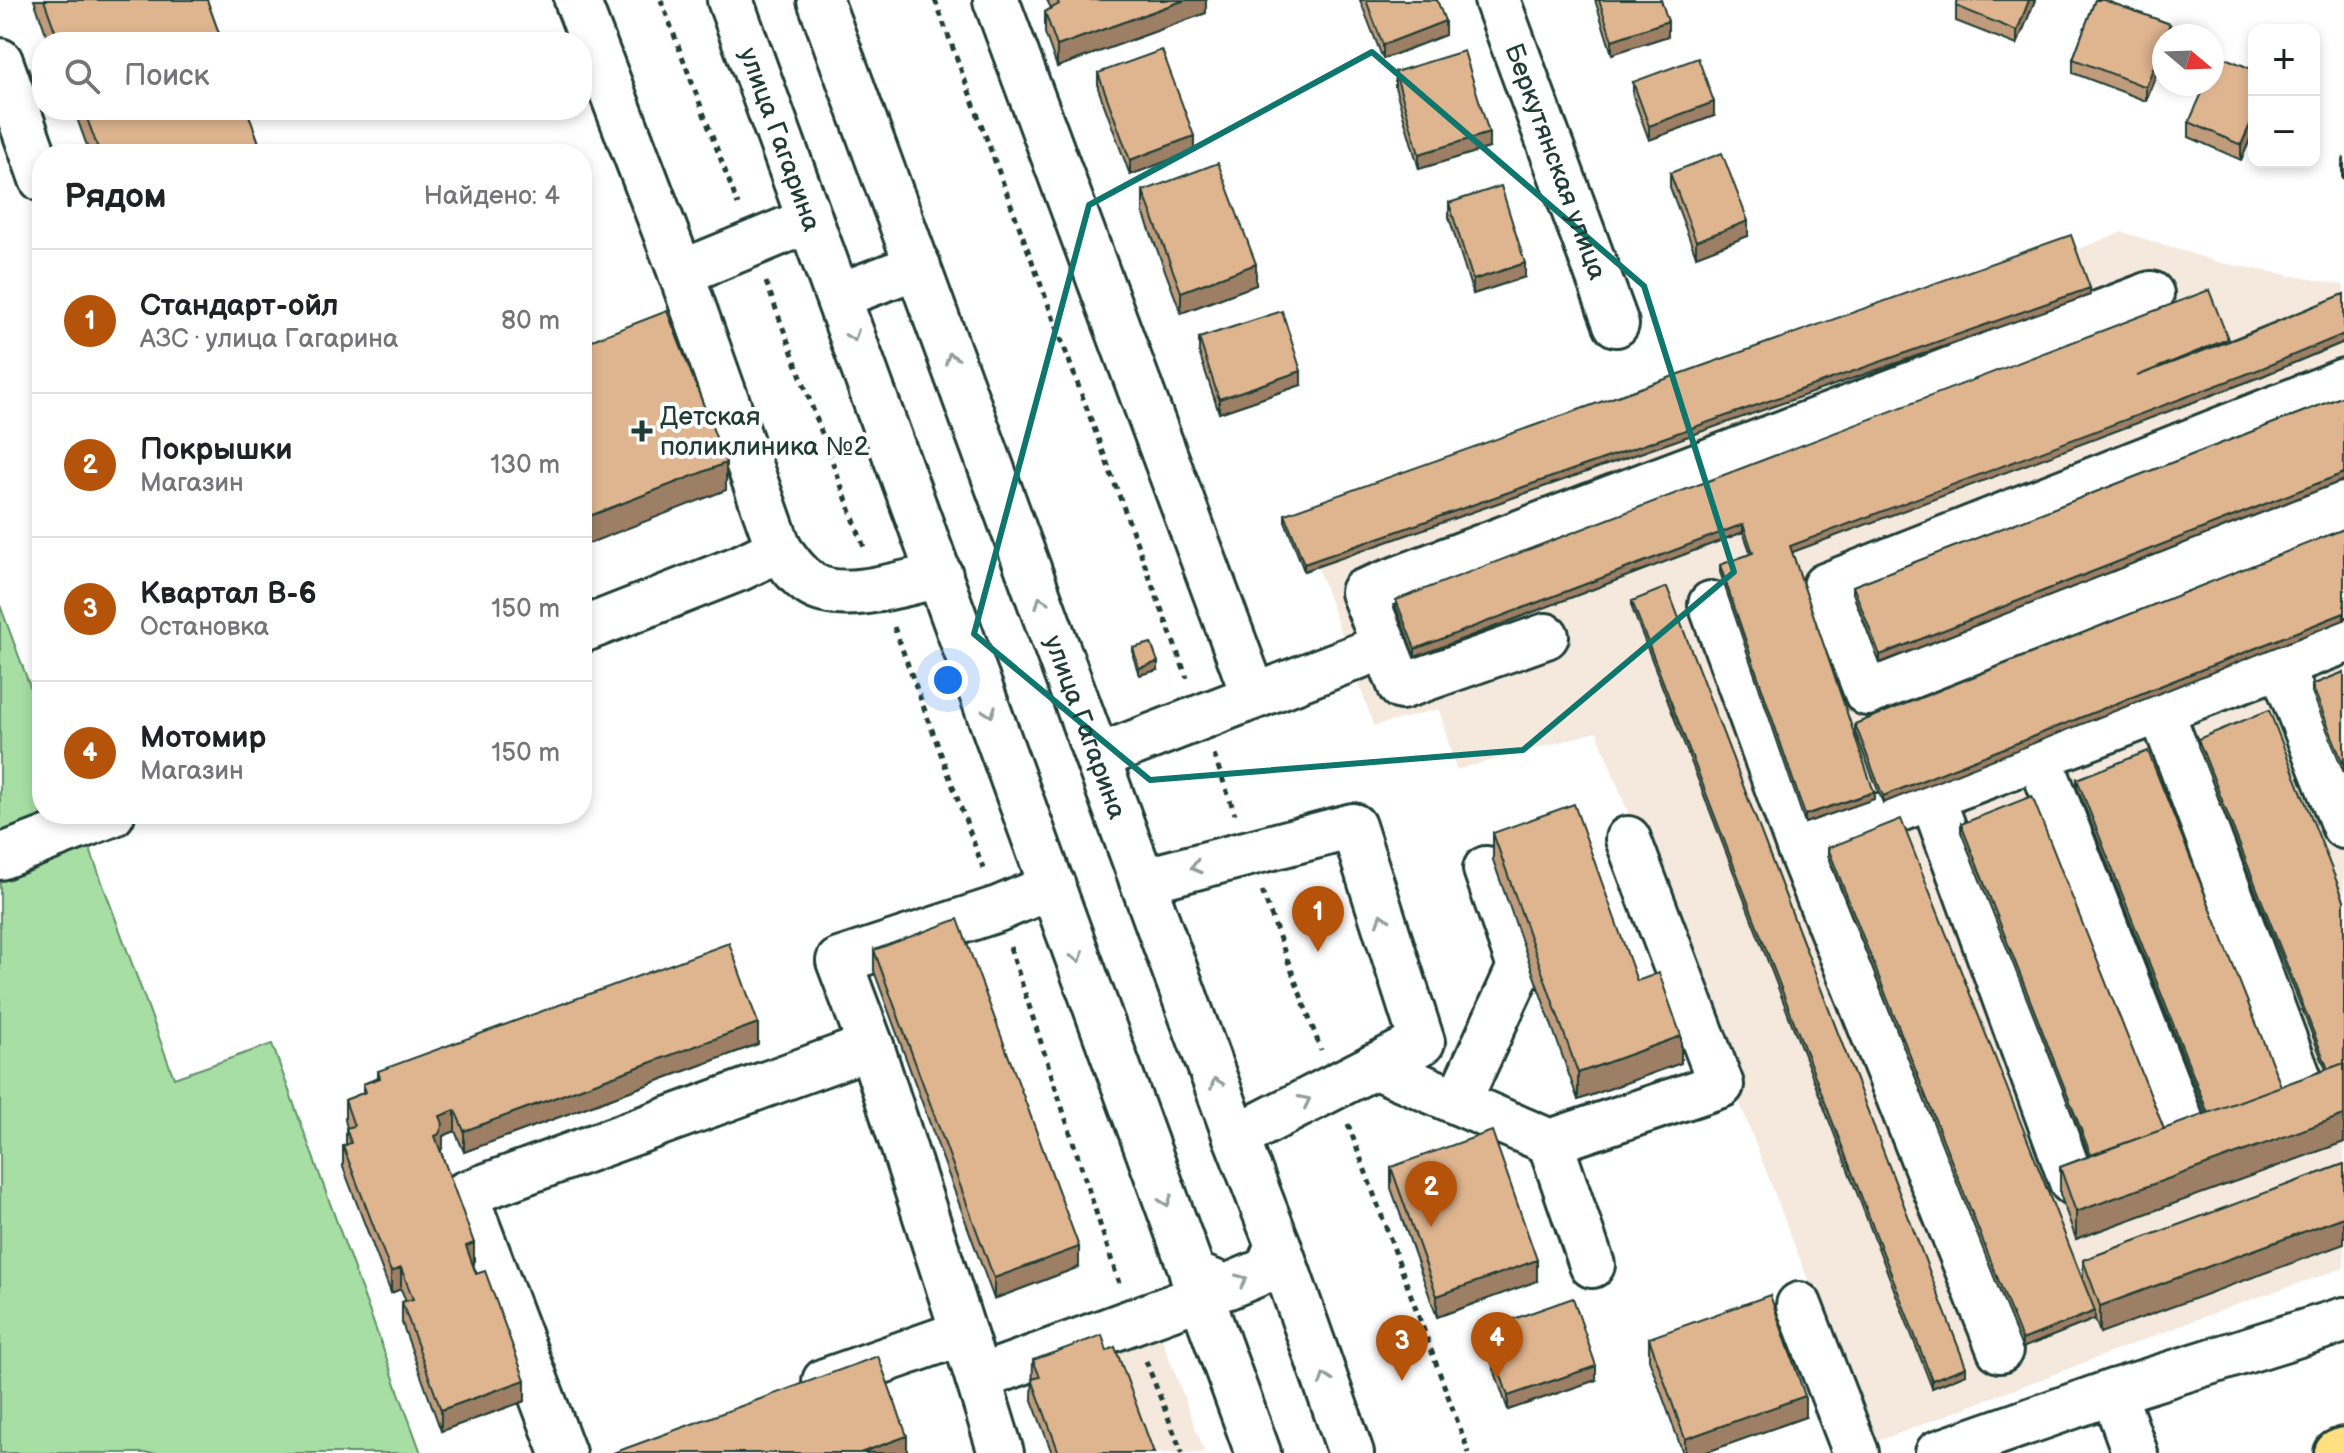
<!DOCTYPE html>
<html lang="ru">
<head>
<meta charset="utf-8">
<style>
	:root { --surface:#fff; --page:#f6f6f6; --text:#202124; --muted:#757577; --line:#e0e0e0; --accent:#b45309 }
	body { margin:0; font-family:"Balsamiq Sans",sans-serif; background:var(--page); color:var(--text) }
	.controls { position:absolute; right:24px; top:24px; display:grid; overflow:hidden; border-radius:16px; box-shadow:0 4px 12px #0003 }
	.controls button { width:72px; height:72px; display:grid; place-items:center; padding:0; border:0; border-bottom:2px solid var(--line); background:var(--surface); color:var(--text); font:40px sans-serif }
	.compass { position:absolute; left:2152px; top:24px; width:72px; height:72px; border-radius:50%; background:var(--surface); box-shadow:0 4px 12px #0003; rotate:109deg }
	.you { position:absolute; left:948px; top:680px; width:28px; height:28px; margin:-20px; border:6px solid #fff; border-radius:50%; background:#1a73e8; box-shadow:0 0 0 12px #1a73e833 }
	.badge { display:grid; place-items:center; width:52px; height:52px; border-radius:50%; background:var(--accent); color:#fff; font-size:26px; font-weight:700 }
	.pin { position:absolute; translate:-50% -66px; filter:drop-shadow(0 2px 4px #0008) }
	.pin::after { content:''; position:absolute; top:42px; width:28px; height:24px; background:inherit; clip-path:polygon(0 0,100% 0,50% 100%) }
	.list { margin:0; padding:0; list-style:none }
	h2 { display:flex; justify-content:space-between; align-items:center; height:104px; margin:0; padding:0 32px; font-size:34px }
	h2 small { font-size:26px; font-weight:400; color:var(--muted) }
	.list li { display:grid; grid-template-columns:52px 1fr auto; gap:24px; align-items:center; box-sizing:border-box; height:144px; padding:0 32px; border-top:2px solid var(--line) }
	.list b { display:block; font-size:30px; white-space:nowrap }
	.list p { margin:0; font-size:26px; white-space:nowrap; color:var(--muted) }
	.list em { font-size:26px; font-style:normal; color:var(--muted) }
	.icon { flex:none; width:44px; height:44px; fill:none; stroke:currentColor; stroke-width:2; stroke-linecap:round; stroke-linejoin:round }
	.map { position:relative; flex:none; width:2344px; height:1453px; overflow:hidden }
	.search { position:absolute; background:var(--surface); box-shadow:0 4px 12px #0003; left:32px; top:32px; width:560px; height:88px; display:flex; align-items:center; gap:20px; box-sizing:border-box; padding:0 28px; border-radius:32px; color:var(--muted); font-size:30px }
	.panel { position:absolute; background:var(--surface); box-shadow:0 4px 12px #0003; left:32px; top:144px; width:560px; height:680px; border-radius:32px }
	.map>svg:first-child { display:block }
	.built { fill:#f5e9de }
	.green { fill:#a6dea3; stroke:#628e6c; stroke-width:2 }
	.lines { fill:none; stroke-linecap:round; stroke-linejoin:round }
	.minor-casing { stroke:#1f3d34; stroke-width:50 }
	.major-casing { stroke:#1f3d34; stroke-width:50 }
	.path { stroke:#1f3d34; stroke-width:5; stroke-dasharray:6 6; stroke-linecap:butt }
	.minor { stroke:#fff; stroke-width:44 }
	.major { stroke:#ffdf80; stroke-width:44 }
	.wall { fill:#c09c7c; stroke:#1f3d34; stroke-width:2 }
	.shaded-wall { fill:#9c7f65; stroke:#1f3d34; stroke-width:2 }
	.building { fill:#dfb590; stroke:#1f3d34; stroke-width:2 }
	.oneway { stroke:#8f9e9a }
	.marked { fill:none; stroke:#0f766e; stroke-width:6; stroke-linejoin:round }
	.poi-dot { fill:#1f3d34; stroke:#fff; stroke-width:3 }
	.labels { text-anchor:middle; stroke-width:8; stroke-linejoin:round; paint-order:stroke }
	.street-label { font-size:26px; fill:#1f3d34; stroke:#fff }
	.poi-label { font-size:26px; fill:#1f3d34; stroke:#fff; text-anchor:start }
</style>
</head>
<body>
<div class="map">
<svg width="2344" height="1453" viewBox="0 0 2344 1453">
	<rect width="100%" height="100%" fill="#fff"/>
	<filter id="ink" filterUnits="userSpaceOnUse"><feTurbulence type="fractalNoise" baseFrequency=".0125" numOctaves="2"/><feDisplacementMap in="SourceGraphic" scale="16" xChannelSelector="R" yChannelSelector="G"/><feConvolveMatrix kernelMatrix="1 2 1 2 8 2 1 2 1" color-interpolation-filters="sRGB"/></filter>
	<g filter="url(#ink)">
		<path class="built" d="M2123,232L2221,263L2344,285V1268L2230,1307L1871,1444L1597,732L1456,770L1439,709L1374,726L1309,543Z
			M1161,1336L1205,1453H1145L1109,1355Z"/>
		<path class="green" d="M0,605L42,719V814H77L174,1078L272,1044L421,1453H0Z"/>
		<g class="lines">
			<g class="minor-casing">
				<g id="minor">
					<path d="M577,0L681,273L810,220"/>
					<path id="s1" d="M730,0L1258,1453"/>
					<path id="s2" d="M820,0L1236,1137L1278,1245L1351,1453"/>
					<path d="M996,0L1254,696"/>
					<path id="s3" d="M1497,0L1616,324"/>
					<path d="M0,61L42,179"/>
					<path d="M681,273L779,549"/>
					<path d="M838,296L918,266"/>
					<path d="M2344,381L1825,586L1867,693L2344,505"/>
					<path d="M1711,604L1799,847L2000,1350"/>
					<path d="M582,630L740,568L779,549C789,563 798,576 812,585C843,604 907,582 940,575"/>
					<path d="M1546,636L1401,687L1363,592L2151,294"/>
					<path d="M2281,665L2344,826"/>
					<path d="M2161,711L2304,1092"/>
					<path d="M1098,757L1385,646"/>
					<path d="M2039,757L2187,1137"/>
					<path d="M1932,797L2072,1182"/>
					<path d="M1799,847L2344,641"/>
					<path d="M0,857L112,814"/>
					<path d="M1142,881L1353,826L1422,1042L1236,1137"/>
					<path d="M1053,886L998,909L839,961L871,1046L978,1378L1200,1297"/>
					<path d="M1374,1066L1550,1142L1592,1265"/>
					<path d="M1458,1102L1520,967L1486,869"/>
					<path d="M1550,1142L1721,1085L1628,839"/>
					<path d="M1192,1274L1226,1287L1267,1270L1278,1245"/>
					<path d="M1799,1305L1856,1453"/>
					<path d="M978,1378L1001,1453"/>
					<path d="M825,1381L962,1333"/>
					<path d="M2113,1392L2344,1320"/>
					<path d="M563,1453L465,1194L871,1046"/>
					<path d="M1938,1453L2113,1392L2135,1453"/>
				</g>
			</g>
			<g class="major-casing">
				<path id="major" d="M2337,1453L2344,1450"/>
			</g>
			<path class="path" d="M661,0L738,205
				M935,0L1187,678
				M766,282L865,550
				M894,627L985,873
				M1214,755L1235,814
				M1262,891L1321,1050
				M1010,947L1119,1283
				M1348,1124L1469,1453
				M1146,1361L1182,1453"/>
			<use href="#minor" class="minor"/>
			<use href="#major" class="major"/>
		</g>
		<path class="wall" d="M34,0H207L222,42H49Z
			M1047,0H1206V13L1057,67L1045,33V12L1051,8Z
			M1360,0H1437L1445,35L1383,59Z
			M1595,0H1661L1668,36L1612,54Z
			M1958,0H2035L2017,45L1956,21V6Z
			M2095,0H2104L2170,24V36H2164V53L2146,101L2073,73V59Z
			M2254,70V131L2241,160L2189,137V122Z
			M1395,72L1489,148L1419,169L1395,87Z
			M1098,73L1194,151L1130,175L1098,88Z
			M1633,82L1714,116L1649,140L1633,96Z
			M74,110H247L263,154H90Z
			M2344,157V179L2342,178V164Z
			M1670,173L1748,236L1696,256L1670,187Z
			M1143,191L1256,285L1181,313L1143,212Z
			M1449,203L1525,277L1473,294L1449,217Z
			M2344,294V342L2260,377L1792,552L1874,799L1805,823L1720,572V565L1751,554L1743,532L1415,657L1396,607V600L2228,341Z
			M2090,295L1304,571L1285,521V514Z
			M1199,338L1301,385L1219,413L1199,352Z
			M2344,396L1880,663L1853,593V586Z
			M2344,529L1883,803L1855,732V724Z
			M1632,601L1966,1374L1932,1388L1632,608Z
			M1133,648L1158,670L1139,675L1133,656Z
			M2344,672V773L2312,692V685Z
			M2198,739L2344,900V1142L2076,1239L2060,1194V1167L2089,1156L1961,832V824L2164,1129L2206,1114L2077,787V779L2281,1086L2326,1070L2198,746Z
			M1493,833L1637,981L1681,1063L1578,1100L1493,860Z
			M1828,848L2083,1282V1260L2344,1164L2100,1333L2095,1319L2022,1348L1828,855Z
			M874,950L1079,1267L994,1299L874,971Z
			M758,1044L464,1152L455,1131L443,1136V1145L441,1151L474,1264H473L525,1401L441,1431L402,1323V1302L406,1301L401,1289L391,1293L343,1167V1146L346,1144V1128H347L345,1120V1100L363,1093V1084L378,1078V1071Z
			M1391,1167L1537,1281L1437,1317L1391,1188Z
			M1485,1329L1596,1380L1508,1410L1485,1343Z
			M1649,1338L1805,1417L1704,1453H1683L1649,1359Z
			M1107,1351L1154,1453H1052L1032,1400L1033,1360Z"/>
		<path class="shaded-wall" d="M1185,0H1206V13L1057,67V46Z
			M2029,0H2035L2017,45V31Z
			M1445,21V35L1383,59V45Z
			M1668,21V36L1612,54V40Z
			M2164,39V53L2146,101V87Z
			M1714,102V116L1649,140V126Z
			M2254,116V131L2241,160V145Z
			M1489,133V148L1419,169V154Z
			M1194,136V151L1130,175V160Z
			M1748,221V236L1696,256V241Z
			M1525,263V277L1473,294V280Z
			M1256,264V285L1181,313V292Z
			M2090,288V295L1304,571V564Z
			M2344,334V342L2260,377L1790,553V546Z
			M1301,371V385L1219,413V399Z
			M726,463V490L582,546V519Z
			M2344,473V480L1880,663V655Z
			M1743,524V532L1415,657V649Z
			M2344,613V620L1883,803V796Z
			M1158,662V670L1139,675V668Z
			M1874,792V799L1805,823V815Z
			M758,1023V1044L464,1152V1131Z
			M1681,1036V1063L1578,1100V1073Z
			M455,1110V1131L443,1136V1145L439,1155L435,1136L440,1116Z
			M2344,1115V1142L2076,1239V1212Z
			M2344,1217V1244L2100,1333V1306Z
			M474,1243V1264L466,1267V1246Z
			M1079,1247V1267L994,1299V1278Z
			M1537,1260V1281L1437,1317V1296Z
			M401,1268V1289L391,1293V1272Z
			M2095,1311V1319L2022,1348V1340Z
			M1596,1366V1380L1508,1410V1396Z
			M1966,1367V1374L1932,1388V1380Z
			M525,1380V1401L441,1431V1410Z
			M1805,1396V1417L1704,1453H1685V1439Z
			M907,1436V1453H860Z"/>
		<path class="building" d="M44,0H207L222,42H59Z
			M1057,0H1185L1057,46L1045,12L1059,4Z
			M1366,0H1437L1445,21L1383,45Z
			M1599,0H1661L1668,21L1612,40Z
			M1958,0H2029L2017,31L1956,6Z
			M2095,0H2104L2170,24L2165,36H2164V39L2146,87L2073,59Z
			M1162,50L1194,136L1130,160L1098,73Z
			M1464,51L1489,133L1419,154L1395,72Z
			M2218,55L2254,70V116L2241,145L2189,122L2206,84H2212V70Z
			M1698,58L1714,102L1649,126L1633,82Z
			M84,110H247L263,154H100Z
			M1722,153L1748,221L1696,241L1670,173Z
			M1218,163L1256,264L1181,292L1143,191Z
			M1501,186L1525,263L1473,280L1449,203Z
			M2071,235L2090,288L1304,564L1285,514Z
			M2209,290L2228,339L2137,376L2245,335L2344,294V334L2260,369L1790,546L1874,792L1805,815L1720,565L1753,553L1743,524L1415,649L1396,600Z
			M667,311L726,463L582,519V344Z
			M1282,311L1301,371L1219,399L1199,338Z
			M2344,396V473L1880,655L1853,586Z
			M2344,529V613L1883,796L1855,724Z
			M1667,587L1966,1367L1932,1380L1632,601Z
			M1151,643L1158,662L1139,668L1133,648Z
			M2344,672V766L2312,685Z
			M2269,710L2344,900V1063L2328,1069L2198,739Z
			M2148,751L2281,1086L2208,1113L2077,779Z
			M2032,796L2164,1129L2091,1155L1961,824Z
			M1574,804L1637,981L1659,973L1681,1036L1578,1073L1493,833Z
			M1901,819L2095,1311L2022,1340L1828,848Z
			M958,919L1079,1247L994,1278L874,950Z
			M729,943L758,1023L464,1131L455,1110L440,1116L443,1124L439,1134L435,1136L474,1243L466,1246L476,1274L485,1271L525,1380L441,1410L402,1302L413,1299L401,1268L391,1272L343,1146L351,1143L346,1128L354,1126L345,1100L366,1092L363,1084L380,1078L378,1071Z
			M2344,1063V1115L2076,1212L2060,1167Z
			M1492,1131L1537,1260L1437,1296L1391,1167Z
			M2344,1164V1217L2100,1306L2083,1260Z
			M1770,1295L1805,1396L1685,1439L1649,1338Z
			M1573,1298L1596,1366L1508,1396L1485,1329Z
			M1102,1335L1107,1351L1115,1347L1154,1453H1059L1032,1379L1040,1377L1033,1360Z
			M878,1356L907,1436L860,1453H613Z"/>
		<defs><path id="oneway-chevron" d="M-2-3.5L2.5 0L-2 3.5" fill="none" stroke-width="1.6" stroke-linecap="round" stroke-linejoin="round" transform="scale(2)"/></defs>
		<g class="oneway">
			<use href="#oneway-chevron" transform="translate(853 336) rotate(70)"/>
			<use href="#oneway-chevron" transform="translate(951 358) rotate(-110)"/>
			<use href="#oneway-chevron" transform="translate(1041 602) rotate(-110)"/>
			<use href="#oneway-chevron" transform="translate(990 712) rotate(70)"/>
			<use href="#oneway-chevron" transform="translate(1196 867) rotate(165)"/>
			<use href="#oneway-chevron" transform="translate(1382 919) rotate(-108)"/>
			<use href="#oneway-chevron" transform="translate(1078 957) rotate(70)"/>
			<use href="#oneway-chevron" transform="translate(1216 1083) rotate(-110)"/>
			<use href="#oneway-chevron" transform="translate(1305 1101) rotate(-27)"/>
			<use href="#oneway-chevron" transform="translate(1166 1201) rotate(70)"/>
			<use href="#oneway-chevron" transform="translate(1242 1280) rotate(-23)"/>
			<use href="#oneway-chevron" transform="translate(1325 1379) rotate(-109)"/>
		</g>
	</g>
	<path class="marked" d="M1372,52L1644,286L1734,572L1523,750L1150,780L974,634L1089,205Z"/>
	<path class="poi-dot" d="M638 419h8v8h8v8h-8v8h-8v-8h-8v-8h8z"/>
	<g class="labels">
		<g class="street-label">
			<text dy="9" stroke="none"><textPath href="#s1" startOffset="148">улица Гагарина</textPath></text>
			<text dy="9" stroke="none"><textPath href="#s3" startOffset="172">Беркутянская улица</textPath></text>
			<text dy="9" stroke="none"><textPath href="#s2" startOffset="774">улица Гагарина</textPath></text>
		</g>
		<g class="poi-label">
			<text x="660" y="425">Детская<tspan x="660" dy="30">поликлиника №2</tspan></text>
		</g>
	</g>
</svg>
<div class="controls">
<button>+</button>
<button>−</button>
</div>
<svg class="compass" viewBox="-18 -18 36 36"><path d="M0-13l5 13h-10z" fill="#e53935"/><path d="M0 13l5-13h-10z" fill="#757577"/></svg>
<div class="you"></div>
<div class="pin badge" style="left:1318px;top:952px">1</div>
<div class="pin badge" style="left:1431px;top:1227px">2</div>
<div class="pin badge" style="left:1402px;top:1381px">3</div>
<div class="pin badge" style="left:1497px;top:1378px">4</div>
<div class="search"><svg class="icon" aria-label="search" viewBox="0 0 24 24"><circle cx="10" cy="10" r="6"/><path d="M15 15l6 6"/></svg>Поиск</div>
<section class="panel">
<h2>Рядом<small>Найдено: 4</small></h2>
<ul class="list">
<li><span class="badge">1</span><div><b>Стандарт-ойл</b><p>АЗС · улица Гагарина</p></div><em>80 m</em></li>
<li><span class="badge">2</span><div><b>Покрышки</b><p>Магазин</p></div><em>130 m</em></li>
<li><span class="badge">3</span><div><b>Квартал В-6</b><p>Остановка</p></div><em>150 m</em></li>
<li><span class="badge">4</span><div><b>Мотомир</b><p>Магазин</p></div><em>150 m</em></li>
</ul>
</section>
</div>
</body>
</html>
